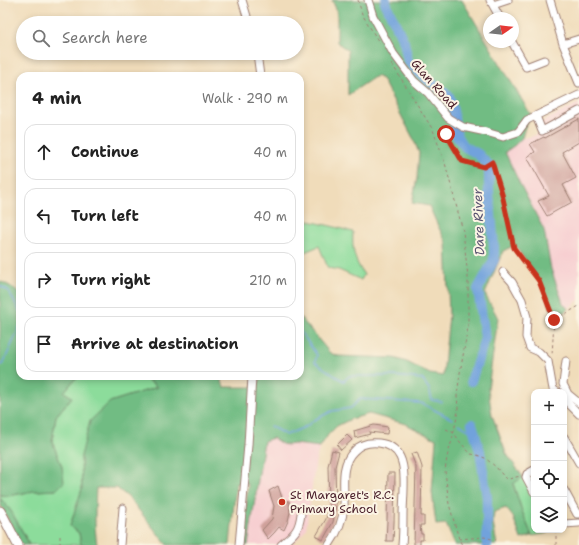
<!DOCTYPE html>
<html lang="en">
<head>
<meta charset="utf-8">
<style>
	:root { --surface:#fff; --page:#f2f2f2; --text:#222; --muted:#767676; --line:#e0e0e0 }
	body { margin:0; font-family:"Shantell Sans",sans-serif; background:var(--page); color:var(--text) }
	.controls { position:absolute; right:12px; bottom:12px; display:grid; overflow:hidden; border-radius:8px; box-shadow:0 2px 6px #0003 }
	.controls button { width:36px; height:36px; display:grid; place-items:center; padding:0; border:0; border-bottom:1px solid var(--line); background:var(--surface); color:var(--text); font:20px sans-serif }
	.compass { position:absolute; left:483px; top:12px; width:36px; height:36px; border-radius:50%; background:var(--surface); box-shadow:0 2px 6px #0003; rotate:76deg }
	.stop { position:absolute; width:12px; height:12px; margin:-9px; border:3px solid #c8321e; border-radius:50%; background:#fff }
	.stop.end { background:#c8321e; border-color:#fff; box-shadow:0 1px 4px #0008 }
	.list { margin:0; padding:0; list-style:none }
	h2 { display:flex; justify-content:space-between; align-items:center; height:52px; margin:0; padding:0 16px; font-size:17px }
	h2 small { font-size:13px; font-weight:400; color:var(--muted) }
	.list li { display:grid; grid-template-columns:26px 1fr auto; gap:12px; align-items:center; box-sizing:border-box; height:56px; margin:0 8px 8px; padding:0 8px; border:1px solid var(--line); border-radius:12px }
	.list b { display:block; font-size:15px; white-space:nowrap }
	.list em { font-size:13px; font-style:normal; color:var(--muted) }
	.icon { flex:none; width:22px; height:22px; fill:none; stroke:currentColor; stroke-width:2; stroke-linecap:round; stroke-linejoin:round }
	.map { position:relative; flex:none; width:579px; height:545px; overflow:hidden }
	.search { position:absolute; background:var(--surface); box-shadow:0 2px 6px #0003; left:16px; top:16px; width:288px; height:44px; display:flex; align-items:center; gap:10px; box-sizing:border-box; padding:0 14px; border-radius:22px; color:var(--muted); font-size:15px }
	.panel { position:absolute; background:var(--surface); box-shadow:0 2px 6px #0003; left:16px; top:72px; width:288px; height:308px; border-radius:12px }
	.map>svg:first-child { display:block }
	.built { fill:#f7cfd1 }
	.green { fill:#8cdc9b; stroke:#6b7e63 }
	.forest { fill:#71bc83; stroke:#5e6e57 }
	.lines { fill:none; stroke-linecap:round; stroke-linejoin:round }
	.stream { stroke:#71a2dc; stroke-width:1.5 }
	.river { stroke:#71a2dc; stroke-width:10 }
	.building { fill:#cc9a95 }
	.minor-casing { stroke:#9d7e72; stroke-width:9 }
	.major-casing { stroke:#9d7e72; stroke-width:11 }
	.path { stroke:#9d7e72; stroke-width:1; stroke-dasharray:3 3; stroke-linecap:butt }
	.minor { stroke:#fff; stroke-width:7 }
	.major { stroke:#fff; stroke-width:9 }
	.route { stroke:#c8321e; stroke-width:5 }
	.poi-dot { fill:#c8321e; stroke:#fcf5e5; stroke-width:1.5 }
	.labels { text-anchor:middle; stroke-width:4; stroke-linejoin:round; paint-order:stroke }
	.street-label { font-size:12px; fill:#4a1f2b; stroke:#fcf5e5 }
	.poi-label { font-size:12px; fill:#4a1f2b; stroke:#fcf5e5; text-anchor:start }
	.water-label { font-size:13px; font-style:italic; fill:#5a5372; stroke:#fcf5e5 }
</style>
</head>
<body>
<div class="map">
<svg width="579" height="545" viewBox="0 0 579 545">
	<rect width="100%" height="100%" fill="#fcf5e5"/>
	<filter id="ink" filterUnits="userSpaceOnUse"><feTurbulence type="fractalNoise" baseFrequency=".025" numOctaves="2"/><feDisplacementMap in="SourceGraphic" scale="8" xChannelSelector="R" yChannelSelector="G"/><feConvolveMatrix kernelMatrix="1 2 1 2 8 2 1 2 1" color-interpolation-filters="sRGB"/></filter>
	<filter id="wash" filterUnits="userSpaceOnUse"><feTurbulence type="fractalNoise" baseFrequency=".012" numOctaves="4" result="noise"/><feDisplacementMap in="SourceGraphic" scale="16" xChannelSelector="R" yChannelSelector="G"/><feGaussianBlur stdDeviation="0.9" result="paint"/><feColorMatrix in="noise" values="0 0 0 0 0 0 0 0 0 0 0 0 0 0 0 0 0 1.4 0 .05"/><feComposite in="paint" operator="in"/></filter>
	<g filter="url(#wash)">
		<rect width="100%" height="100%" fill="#f0dcba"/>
		<path class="built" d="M579,103V300L568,309L563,303L551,269L544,230L519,182L505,152L515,145L522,138L533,136L537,134V127L544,121Z
			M273,438L282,444L287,445L295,444L320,447L316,459L306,529L302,535L290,545H248L264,441Z"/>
		<path class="green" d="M300,219L335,227L353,232C352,251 354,259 364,275L361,280L339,270L328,268L319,246L300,254Z
			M79,376H140L158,387L110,402L81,456L82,489L70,526L79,533L81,545H29L27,540L11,511L0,498V495L8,496L34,491L56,490L62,467L52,441L56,416L72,397L64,392L74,380Z
			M523,477L534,496V530H547L548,533L532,536L522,511L513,483Z"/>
		<path class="forest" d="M332,0H462L531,115L525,127L522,138L515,145L505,152L519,182L544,230L551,269L563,303L568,309L555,319L540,282L515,245L503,251L485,294L498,318L488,389L492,415L506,453L523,477L513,484L522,511L532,536L521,539L513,517L506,508L494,512L493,523L497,545H455L446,524L436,525L432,492L436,439L423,433L406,424L369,414L351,419L337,426L328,435L320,447L295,444L287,445L282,444L273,438L264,441L248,545H243L248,484L236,483L230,545H167L129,498L117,488H96C95,508 94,525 97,545H81L79,533L70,526L82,489L81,456L90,421L110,402L157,387L149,381L140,376H220L224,387H256L261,378V376H300V317L330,353L338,356L394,358L407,362L430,374L443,376L449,315L446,242L438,226L429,206L412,203L417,178L419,153L413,138L382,79L376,76L348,95V51L337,42V11Z
			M0,281L10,286L20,294V376H79L74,380L64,392L72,397L56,416L52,441L62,467L64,482L56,490L34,491L8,496L0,495Z
			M0,498L11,511L27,540L29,545H21L0,504Z"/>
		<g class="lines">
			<path class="stream" d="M0,286L8,290L20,312
				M300,331L317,355L315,362L335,376L344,381L349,376H394L422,379L429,389L432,400L442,402
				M0,365L3,364L20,326
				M459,424L475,434
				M270,426L286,435L307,426L314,420L332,411L351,408L360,399L421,403L452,419"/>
			<path class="river" d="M386,0L385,2L404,42L408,61L421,75L449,96L453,111L457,137L465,147L478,154L489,166V192L494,247V260L478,289L485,338L471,381
				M472,424L480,451L487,498V545"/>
		</g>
		<g id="blocks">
			<path class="building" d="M579,119V142L562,152L576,178L563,185L572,202L547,216L538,201L549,196L527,157L535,152L530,144L544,137L545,138Z
				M374,425L388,427L387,434L369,432L370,434L355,438L354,431Z
				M347,435L352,440L341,450L337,445Z
				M332,450L339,452L335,467L336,505L333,522L323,540L316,536L326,519L329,505L328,466Z
				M417,452L422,467L421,516H424V525H420L421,534H423V540H420V545H414L416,467L411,454Z
				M388,473H395L394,522L393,541H386L387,522Z
				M278,486L283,501H289L290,512L288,521L284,530L279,527L274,533L268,539L262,530L272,519L274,506L269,491Z"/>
		</g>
	</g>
	<g filter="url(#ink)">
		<use href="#blocks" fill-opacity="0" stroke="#9d7e72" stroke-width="1"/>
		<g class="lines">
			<g class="minor-casing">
				<path id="minor" d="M242,0L249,23
					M368,0L373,16L393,53L414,81L428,93L448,118L463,127L486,132L503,137L518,132L527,120L579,95
					M490,0L500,18
					M550,0L563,44L579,83
					M493,5L508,0
					M512,42L526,67L544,60
					M563,44L579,39
					M257,53L260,76
					M536,116L542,131L579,111
					M503,272L512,282L522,300L527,317L526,337L530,348L539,352L548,361L552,384L553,389L557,392
					M566,361L563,384L568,394L579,403
					M564,399L579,414
					M564,437L579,463
					M534,470L527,474L526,477L534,492
					M564,490L577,514H579
					M564,524L579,523
					M120,545L123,508
					M239,545L248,445L252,376
					M281,545C294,534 299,531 301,514
					M329,545C337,534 343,519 344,506C345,488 339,465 354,451C360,444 370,442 379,443C388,444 396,449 400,457C407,471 403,499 403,515C403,525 403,535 402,545"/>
			</g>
			<g class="major-casing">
				<path id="major" d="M0,511L4,518L18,545"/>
			</g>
			<path class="path" d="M358,0L362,14L380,44
				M392,64L433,130L445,163L463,231L468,277V327L460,373L457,396L458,408L457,417L452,440L447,457L445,471L449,504L459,539L462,545
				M445,124L446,134L462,161L484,167L492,162L502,194L514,248L539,281L554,320L552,356
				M555,320L579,306
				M446,429L454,433L460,442L471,454L477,455L485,458L496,467L505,478L509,479L520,476
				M556,530V545
				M60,536V545
				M459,539L484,537L496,540"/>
			<use href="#minor" class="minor"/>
			<use href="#major" class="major"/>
		</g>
	</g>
	<g class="lines" filter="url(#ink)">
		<path class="route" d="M446,134L462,161L484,167L492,162L502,194L514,248L539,281L554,320"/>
	</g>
	<circle class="poi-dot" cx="282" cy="502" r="4"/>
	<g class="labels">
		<g class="street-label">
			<text transform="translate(434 84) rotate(48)" y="4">Glan Road</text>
		</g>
		<g class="poi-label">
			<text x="290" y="499">St Margaret's R.C.<tspan x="290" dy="14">Primary School</tspan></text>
		</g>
		<g class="water-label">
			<text transform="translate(478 222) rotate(-92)" y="5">Dare River</text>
		</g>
	</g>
</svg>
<div class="controls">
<button>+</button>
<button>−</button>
<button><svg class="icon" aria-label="locate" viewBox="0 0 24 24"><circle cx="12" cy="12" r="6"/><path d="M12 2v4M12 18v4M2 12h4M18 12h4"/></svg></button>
<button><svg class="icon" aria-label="layers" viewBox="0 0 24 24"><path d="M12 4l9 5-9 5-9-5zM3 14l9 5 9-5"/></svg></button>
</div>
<svg class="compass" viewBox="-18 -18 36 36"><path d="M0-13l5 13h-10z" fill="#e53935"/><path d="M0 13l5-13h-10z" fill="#767676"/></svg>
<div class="stop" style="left:446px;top:134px"></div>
<div class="stop end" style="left:554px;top:320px"></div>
<div class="search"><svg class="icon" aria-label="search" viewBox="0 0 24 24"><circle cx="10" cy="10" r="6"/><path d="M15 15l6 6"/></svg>Search here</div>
<section class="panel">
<h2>4 min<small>Walk · 290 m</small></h2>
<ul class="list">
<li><svg class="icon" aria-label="ahead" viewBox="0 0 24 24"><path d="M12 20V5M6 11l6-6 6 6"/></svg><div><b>Continue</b></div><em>40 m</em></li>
<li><svg class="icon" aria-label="left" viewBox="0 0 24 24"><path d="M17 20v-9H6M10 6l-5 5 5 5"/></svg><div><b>Turn left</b></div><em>40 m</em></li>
<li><svg class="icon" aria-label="right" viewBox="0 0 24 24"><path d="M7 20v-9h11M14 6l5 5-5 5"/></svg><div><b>Turn right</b></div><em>210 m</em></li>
<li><svg class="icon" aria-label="arrive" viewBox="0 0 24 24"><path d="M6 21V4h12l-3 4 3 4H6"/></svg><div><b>Arrive at destination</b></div></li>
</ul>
</section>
</div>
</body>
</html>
